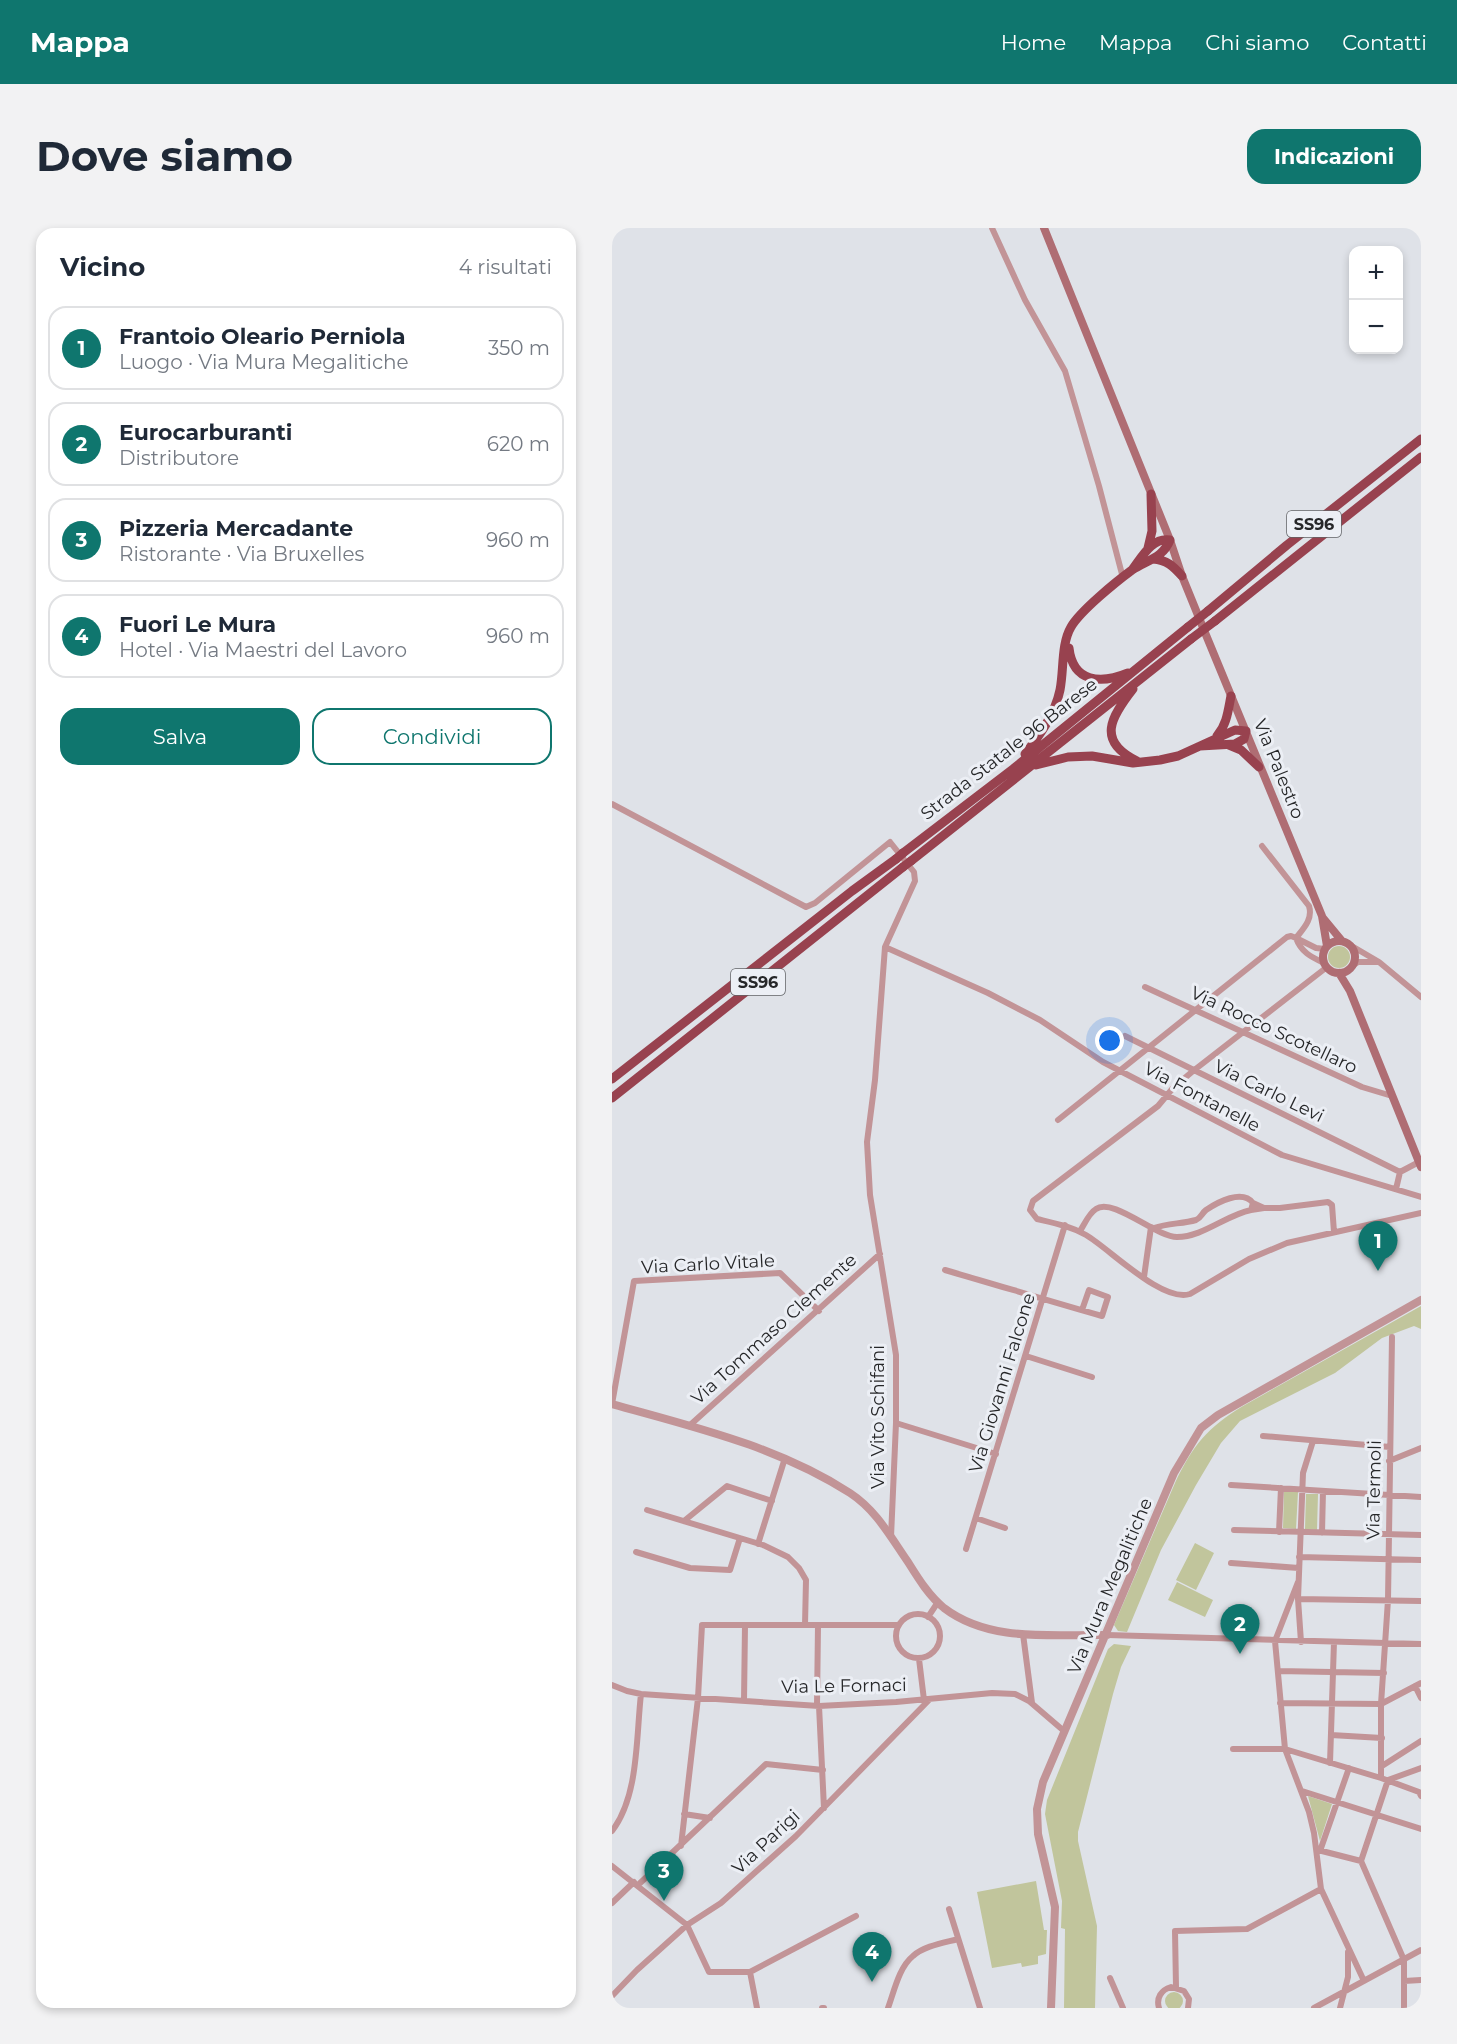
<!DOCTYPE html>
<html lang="it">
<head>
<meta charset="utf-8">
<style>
	:root { --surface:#fff; --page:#f2f2f3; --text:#1f2937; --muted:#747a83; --line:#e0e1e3; --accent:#0f766e }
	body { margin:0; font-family:Montserrat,sans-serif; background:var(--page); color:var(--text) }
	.controls { position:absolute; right:18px; top:18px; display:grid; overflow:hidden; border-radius:12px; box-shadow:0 3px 9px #0003 }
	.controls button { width:54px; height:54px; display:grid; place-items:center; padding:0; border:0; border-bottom:2px solid var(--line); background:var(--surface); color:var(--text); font:30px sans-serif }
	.you { position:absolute; left:498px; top:813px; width:21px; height:21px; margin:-15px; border:4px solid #fff; border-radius:50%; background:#1a73e8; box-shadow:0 0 0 9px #1a73e833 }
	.badge { display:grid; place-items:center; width:39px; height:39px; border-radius:50%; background:var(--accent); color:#fff; font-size:20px; font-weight:700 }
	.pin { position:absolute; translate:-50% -50px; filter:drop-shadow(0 2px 3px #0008) }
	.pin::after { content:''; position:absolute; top:32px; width:21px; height:18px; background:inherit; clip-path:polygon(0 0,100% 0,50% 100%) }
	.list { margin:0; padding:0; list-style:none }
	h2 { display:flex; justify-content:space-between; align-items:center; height:78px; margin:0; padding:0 24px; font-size:26px }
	h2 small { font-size:20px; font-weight:400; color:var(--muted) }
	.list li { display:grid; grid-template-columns:39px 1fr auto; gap:18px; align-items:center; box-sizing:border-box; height:84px; margin:0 12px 12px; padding:0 12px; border:2px solid var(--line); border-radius:18px }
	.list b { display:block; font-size:22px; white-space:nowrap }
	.list p { margin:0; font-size:20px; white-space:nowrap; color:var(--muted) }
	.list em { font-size:20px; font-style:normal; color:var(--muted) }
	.actions { display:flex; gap:12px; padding:18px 24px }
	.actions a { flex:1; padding:14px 0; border:2px solid var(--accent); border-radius:18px; text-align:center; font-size:21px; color:var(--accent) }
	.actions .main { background:var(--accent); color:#fff }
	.map { position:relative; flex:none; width:809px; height:1780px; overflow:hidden; border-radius:18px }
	header { display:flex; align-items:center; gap:36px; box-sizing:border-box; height:84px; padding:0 30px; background:var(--accent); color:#fff }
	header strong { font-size:28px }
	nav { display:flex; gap:33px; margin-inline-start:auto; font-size:21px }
	.intro { display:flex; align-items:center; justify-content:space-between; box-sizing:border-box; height:144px; padding:0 36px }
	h1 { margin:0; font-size:42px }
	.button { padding:15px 27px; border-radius:18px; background:var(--accent); color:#fff; font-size:21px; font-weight:700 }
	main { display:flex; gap:36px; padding:0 36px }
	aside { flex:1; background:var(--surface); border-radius:18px; box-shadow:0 3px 9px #0003 }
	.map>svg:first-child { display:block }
	.green { fill:#c1c59c }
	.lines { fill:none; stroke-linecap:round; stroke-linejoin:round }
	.minor { stroke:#c29497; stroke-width:6 }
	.tertiary { stroke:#c29497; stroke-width:8 }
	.secondary { stroke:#af6d73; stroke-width:8 }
	.trunk { stroke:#98424f; stroke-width:9 }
	.trunk-bridge { stroke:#98424f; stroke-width:9 }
	.labels { text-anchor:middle; stroke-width:6; stroke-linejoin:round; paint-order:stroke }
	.shield { fill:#eceff5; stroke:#616366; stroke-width:1.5 }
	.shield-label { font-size:16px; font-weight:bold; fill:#262729 }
	.street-label { font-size:18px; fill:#262729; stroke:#eceff5 }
</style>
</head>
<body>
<header>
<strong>Mappa</strong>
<nav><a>Home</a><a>Mappa</a><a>Chi siamo</a><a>Contatti</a></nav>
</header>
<div class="intro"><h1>Dove siamo</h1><a class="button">Indicazioni</a></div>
<main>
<aside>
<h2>Vicino<small>4 risultati</small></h2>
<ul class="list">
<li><span class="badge">1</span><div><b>Frantoio Oleario Perniola</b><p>Luogo · Via Mura Megalitiche</p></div><em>350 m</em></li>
<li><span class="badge">2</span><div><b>Eurocarburanti</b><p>Distributore</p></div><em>620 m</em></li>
<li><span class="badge">3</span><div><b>Pizzeria Mercadante</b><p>Ristorante · Via Bruxelles</p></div><em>960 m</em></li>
<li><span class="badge">4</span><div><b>Fuori Le Mura</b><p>Hotel · Via Maestri del Lavoro</p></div><em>960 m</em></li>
</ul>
<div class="actions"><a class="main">Salva</a><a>Condividi</a></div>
</aside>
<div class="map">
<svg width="809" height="1780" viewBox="0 0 809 1780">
	<rect width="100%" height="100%" fill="#dfe2e8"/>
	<path class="green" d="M716 729a11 11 0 1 1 22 0a11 11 0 1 1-22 0Z
		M809,1078V1101L802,1098L770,1110L723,1145L628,1193L609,1215L584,1257L549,1322L515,1404L506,1403L502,1397L563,1255C581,1217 595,1200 631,1178Z
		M672,1264H686L684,1301L671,1300Z
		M694,1266H706L705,1302L693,1301Z
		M583,1315L602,1325L584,1362L564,1352Z
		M565,1354L601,1372L593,1389L556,1372Z
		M502,1416L519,1418L509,1439L501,1466L466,1604V1613L485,1698L483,1780H452L453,1701L449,1700L450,1673L433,1586L435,1572L496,1421Z
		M696,1568L720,1576L708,1613Z
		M424,1653L432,1702H435L434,1726L426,1728V1736L410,1739L409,1735L380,1740L365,1664Z
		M553 1773a9 9 0 1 1 18 0a9 9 0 1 1-18 0Z"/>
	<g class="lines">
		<path class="minor" d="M380,0L413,72L453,143L487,258L511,350
			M0,576L194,679L203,675L278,614L302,644L303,653L273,719L263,852L255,914L258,967L284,1127V1195L279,1309
			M738,717L767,734L809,769
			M273,719L376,765L428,792L491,834L670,927L809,969
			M712,735C699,729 689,724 684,710L704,720L713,721
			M740,738L746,734H765
			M715,739L581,843L561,860L546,878L421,973L418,982L425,991C442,995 458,998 474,1007C498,1021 550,1075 578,1066L637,1031L675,1015L809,985
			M533,759L750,859L780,868
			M513,808L788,944
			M446,892L675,709L679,708L684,710C692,700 701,691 697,678L650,618
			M784,961L788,944L807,934
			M652,980H668L716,974L720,977L722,1004
			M639,982L652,980L641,975
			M468,1003C472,997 477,985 484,981C501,969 544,1009 565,1009C591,1009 614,987 639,982L641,975C630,961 606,974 594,982C590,985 589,990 584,992C570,996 556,995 542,1000
			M333,1042C385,1057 437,1073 490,1088L496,1069L477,1062L470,1082
			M532,1049L539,999
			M414,1128L480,1149
			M0,1176L22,1053L168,1045L207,1083
			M284,1195L384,1226
			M77,1198L268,1026
			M651,1208L778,1219
			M777,1233L809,1220
			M619,1257L809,1269
			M35,1282L151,1317L176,1329L187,1340L194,1352L193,1397
			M364,1290L393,1300
			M72,1293L115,1258L160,1273
			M622,1302L809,1307
			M667,1304L669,1260
			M710,1305L711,1263
			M146,1316L173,1230
			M354,1321L453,997
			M24,1324L78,1340L118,1342L128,1310
			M687,1329L809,1332
			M619,1335L687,1340
			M686,1354L663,1413L673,1521L697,1584L702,1605L709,1661L752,1753
			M686,1371L809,1373
			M284 1408a22 22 0 1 1 44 0a22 22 0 1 1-44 0Z
			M316,1389L326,1374
			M411,1406L420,1475
			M495,1407L809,1416
			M689,1414L686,1371L691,1245L701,1213
			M307,1431L312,1472
			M666,1443L772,1445
			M0,1457L15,1463L29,1466L207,1478L284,1474L380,1465L403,1466L417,1473L452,1503
			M803,1458L809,1470
			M132,1473L133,1397
			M668,1475L769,1476L809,1455
			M205,1477L206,1397
			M207,1478L212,1580
			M719,1507L770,1510
			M621,1521H673L769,1550L807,1564L809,1568
			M718,1535L722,1414
			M770,1538L809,1513
			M769,1550V1476L776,1372L780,1109
			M690,1563L809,1601
			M72,1586L98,1590
			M0,1603C27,1568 24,1509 29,1466
			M69,1618L86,1470L90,1397H286
			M706,1622L749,1633
			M708,1623L737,1540
			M0,1638L75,1697L97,1744H138L145,1780
			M26,1657L154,1536L211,1542
			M0,1675L22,1654
			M337,1681L368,1780
			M138,1744L244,1688
			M498,1750L511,1780
			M792,1753L809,1752
			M564,1759L563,1703L635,1701L709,1661
			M0,1768L25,1742L75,1697L109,1675L184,1608L317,1472
			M210,1780H212
			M276,1780C282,1764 287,1739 301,1728C312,1718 331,1715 346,1711
			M547,1780C544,1770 549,1762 559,1759L572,1763L577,1771L576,1780
			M702,1780L809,1722
			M728,1780L736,1749V1724
			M792,1780V1732L749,1633L776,1552L809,1540"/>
		<path class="tertiary" d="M0,1176C82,1199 165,1218 238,1265C264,1282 278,1308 296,1334C306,1350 317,1368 332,1380C378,1415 440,1406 495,1407
			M439,1780L443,1679L426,1606L425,1581L431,1554L562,1245L589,1200L606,1187L809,1072"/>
		<path class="secondary" d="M432,0L558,312L570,348L594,407L703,671L710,688L715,718
			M711,690L730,713
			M711 729a16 16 0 1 1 32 0a16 16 0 1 1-32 0Z
			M727,745L738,763L809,939"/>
		<path class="trunk" d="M536,320L540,303L539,266
			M541,331C555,332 561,338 570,348
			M596,383L675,317L809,211
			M603,393L809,229
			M457,420C461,455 489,456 516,445
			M521,461C499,489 484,513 525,533
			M605,508C615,496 616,483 619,468
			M617,517L629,522L647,539
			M413,526C428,507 443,486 448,462C452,442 449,416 459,399C468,383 505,353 520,342C535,332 551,330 558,312C540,309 530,329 520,342
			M424,537L456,529L480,528L521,535L548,532L566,528L623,502L634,503L632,511L623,516L588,518
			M291,625L401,541L576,399
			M299,633L579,411
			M0,851L240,663L284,631
			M0,870L291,639"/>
		<path class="trunk-bridge" d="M576,399L596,383
			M579,411L603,393
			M284,631L291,625
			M291,639L299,633"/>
	</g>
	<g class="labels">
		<g class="shield">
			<rect x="675" y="283" width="54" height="26" rx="4.5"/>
			<rect x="119" y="741" width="54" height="26" rx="4.5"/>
		</g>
		<g class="shield-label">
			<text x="702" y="302">SS96</text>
			<text x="146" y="760">SS96</text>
		</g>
		<g class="street-label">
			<text transform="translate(397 521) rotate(-38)" y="6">Strada Statale 96 Barese</text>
			<text transform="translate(667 541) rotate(68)" y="6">Via Palestro</text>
			<text transform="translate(662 802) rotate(25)" y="6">Via Rocco Scotellaro</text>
			<text transform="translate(657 863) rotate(26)" y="6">Via Carlo Levi</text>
			<text transform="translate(590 869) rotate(28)" y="6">Via Fontanelle</text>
			<text transform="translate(96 1036) rotate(-3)" y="6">Via Carlo Vitale</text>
			<text transform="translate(162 1101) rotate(-42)" y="6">Via Tommaso Clemente</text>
			<text transform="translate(390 1155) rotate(-73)" y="6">Via Giovanni Falcone</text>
			<text transform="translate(266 1189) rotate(-90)" y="6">Via Vito Schifani</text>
			<text transform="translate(762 1262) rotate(-89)" y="6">Via Termoli</text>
			<text transform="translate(498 1358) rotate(-67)" y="6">Via Mura Megalitiche</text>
			<text transform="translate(232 1458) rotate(-1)" y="6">Via Le Fornaci</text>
			<text transform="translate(154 1614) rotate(-43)" y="6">Via Parigi</text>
		</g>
	</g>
</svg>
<div class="controls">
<button>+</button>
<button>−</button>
</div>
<div class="you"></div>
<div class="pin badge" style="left:766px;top:1043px">1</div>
<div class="pin badge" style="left:628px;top:1426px">2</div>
<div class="pin badge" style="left:52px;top:1673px">3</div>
<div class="pin badge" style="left:260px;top:1754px">4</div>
</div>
</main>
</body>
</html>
